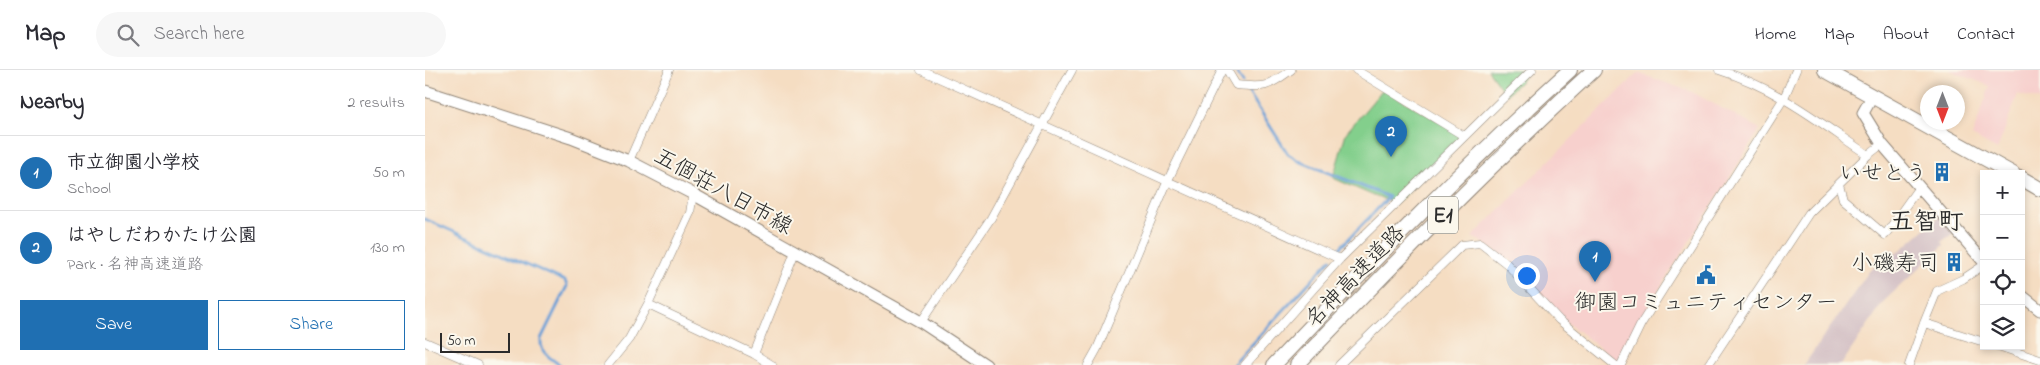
<!DOCTYPE html>
<html lang="en">
<head>
<meta charset="utf-8">
<style>
	:root { --surface:#fff; --page:#f7f7f7; --text:#2b2b33; --muted:#7c7c81; --line:#e1e1e2; --accent:#1f6fb2 }
	body { margin:0; font-family:"Indie Flower","Klee One",sans-serif; background:var(--page); color:var(--text) }
	.controls { position:absolute; right:15px; bottom:15px; display:grid; overflow:hidden; border-radius:0px; box-shadow:0 2px 8px #0003 }
	.controls button { width:45px; height:45px; display:grid; place-items:center; padding:0; border:0; border-bottom:1px solid var(--line); background:var(--surface); color:var(--text); font:25px sans-serif }
	.compass { position:absolute; left:1495px; top:15px; width:45px; height:45px; border-radius:50%; background:var(--surface); box-shadow:0 2px 8px #0003; rotate:180deg }
	.scale { position:absolute; left:15px; bottom:12px; width:70px; box-sizing:border-box; padding-left:5px; border:2px solid #2b2b2b; border-top:0; font-size:14px; line-height:18px; white-space:nowrap; color:#2b2b2b; -webkit-text-stroke:4px #fbf7ec; paint-order:stroke }
	.you { position:absolute; left:1101px; top:205px; width:18px; height:18px; margin:-12px; border:4px solid #fff; border-radius:50%; background:#1a73e8; box-shadow:0 0 0 8px #1a73e833 }
	.badge { display:grid; place-items:center; width:32px; height:32px; border-radius:50%; background:var(--accent); color:#fff; font-size:16px; font-weight:700 }
	.pin { position:absolute; translate:-50% -41px; filter:drop-shadow(0 1px 2px #0008) }
	.pin::after { content:''; position:absolute; top:26px; width:18px; height:15px; background:inherit; clip-path:polygon(0 0,100% 0,50% 100%) }
	.list { margin:0; padding:0; list-style:none }
	h2 { display:flex; justify-content:space-between; align-items:center; height:65px; margin:0; padding:0 20px; font-size:21px }
	h2 small { font-size:16px; font-weight:400; color:var(--muted) }
	.list li { display:grid; grid-template-columns:32px 1fr auto; gap:15px; align-items:center; box-sizing:border-box; height:75px; padding:0 20px; border-top:1px solid var(--line) }
	.list b { display:block; font-size:19px; white-space:nowrap }
	.list p { margin:0; font-size:16px; white-space:nowrap; color:var(--muted) }
	.list em { font-size:16px; font-style:normal; color:var(--muted) }
	.actions { display:flex; gap:10px; padding:15px 20px }
	.actions a { flex:1; padding:11px 0; border:1px solid var(--accent); border-radius:0px; text-align:center; font-size:18px; color:var(--accent) }
	.actions .main { background:var(--accent); color:#fff }
	.icon { flex:none; width:28px; height:28px; fill:none; stroke:currentColor; stroke-width:2; stroke-linecap:round; stroke-linejoin:round }
	.map { position:relative; flex:none; width:1615px; height:295px; overflow:hidden }
	header { display:flex; align-items:center; gap:30px; box-sizing:border-box; height:70px; padding:0 25px; background:var(--surface); border-bottom:1px solid var(--line) }
	header strong { font-size:24px }
	nav { display:flex; gap:28px; margin-inline-start:auto; font-size:18px }
	.search { width:350px; height:45px; background:var(--page); display:flex; align-items:center; gap:12px; box-sizing:border-box; padding:0 18px; border-radius:28px; color:var(--muted); font-size:19px }
	main { display:flex }
	aside { flex:1; background:var(--surface) }
	.map>svg:first-child { display:block }
	.built { fill:#f7d0cd }
	.industrial { fill:#d2bec3 }
	.green { fill:#83cf8c; stroke:#577d5c }
	.lines { fill:none; stroke-linecap:round; stroke-linejoin:round }
	.stream { stroke:#6a9fd6; stroke-width:3 }
	.street-casing { stroke:#908476; stroke-width:9 }
	.secondary-casing { stroke:#908476; stroke-width:13 }
	.highway-casing { stroke:#908476; stroke-width:16 }
	.street { stroke:#fff; stroke-width:8 }
	.secondary { stroke:#fff; stroke-width:11 }
	.highway { stroke:#fff; stroke-width:14 }
	.labels { text-anchor:middle; stroke-width:4; stroke-linejoin:round; paint-order:stroke }
	.shield { fill:#fbf7ec; stroke:#696865; stroke-width:1 }
	.shield-label { font-size:21px; font-weight:bold; fill:#2b2b2b }
	.poi-label { font-size:22px; fill:#2b2b2b; stroke:#fbf7ec; text-anchor:end }
	.street-label { font-size:22px; fill:#2b2b2b; stroke:#fbf7ec }
	.quarter-label { font-size:25px; font-weight:bold; fill:#2b2b2b; stroke:#fbf7ec }
</style>
</head>
<body>
<header>
<strong>Map</strong>
<div class="search"><svg class="icon" aria-label="search" viewBox="0 0 24 24"><circle cx="10" cy="10" r="6"/><path d="M15 15l6 6"/></svg>Search here</div>
<nav><a>Home</a><a>Map</a><a>About</a><a>Contact</a></nav>
</header>
<main>
<aside>
<h2>Nearby<small>2 results</small></h2>
<ul class="list">
<li><span class="badge">1</span><div><b>市立御園小学校</b><p>School</p></div><em>50 m</em></li>
<li><span class="badge">2</span><div><b>はやしだわかたけ公園</b><p>Park · 名神高速道路</p></div><em>130 m</em></li>
</ul>
<div class="actions"><a class="main">Save</a><a>Share</a></div>
</aside>
<div class="map">
<svg width="1615" height="295" viewBox="0 0 1615 295">
	<rect width="100%" height="100%" fill="#fbf7ec"/>
	<filter id="ink" filterUnits="userSpaceOnUse"><feTurbulence type="fractalNoise" baseFrequency=".02" numOctaves="2"/><feDisplacementMap in="SourceGraphic" scale="10" xChannelSelector="R" yChannelSelector="G"/><feConvolveMatrix kernelMatrix="1 2 1 2 8 2 1 2 1" color-interpolation-filters="sRGB"/></filter>
	<filter id="wash" filterUnits="userSpaceOnUse"><feTurbulence type="fractalNoise" baseFrequency=".0096" numOctaves="4" result="noise"/><feDisplacementMap in="SourceGraphic" scale="20" xChannelSelector="R" yChannelSelector="G"/><feGaussianBlur stdDeviation="1.12" result="paint"/><feColorMatrix in="noise" values="0 0 0 0 0 0 0 0 0 0 0 0 0 0 0 0 0 1.4 0 .05"/><feComposite in="paint" operator="in"/></filter>
	<g filter="url(#wash)">
		<rect width="100%" height="100%" fill="#f5ddc2"/>
		<path class="built" d="M1524,0H1615V30L1593,24L1572,80L1547,66L1565,16Z
			M1213,3L1267,22L1335,59L1213,253L1192,291L1139,250L1088,193L1057,172L1047,167Z"/>
		<path class="industrial" d="M1515,146L1529,163L1517,171L1519,175L1459,231L1416,295H1379L1445,200L1467,179L1471,184Z"/>
		<path class="green" d="M1063,0H1094L1099,8L1081,25Z
			M958,19L1039,66L972,133L949,126L908,108L921,63Z"/>
		<g class="lines">
			<path class="stream" d="M810,0L818,12
				M824,23L863,84L874,91L964,127L912,181
				M0,149L140,211L142,216L116,269C115,283 124,287 135,295
				M808,295L906,189"/>
		</g>
	</g>
	<g filter="url(#ink)">
		<g class="lines">
			<g class="street-casing">
				<path id="street" d="M496,0L915,189
					M802,0L811,15C841,18 842,17 866,0
					M931,0L1039,66
					M1294,0C1352,18 1394,52 1443,85
					M204,91L244,0
					M1414,114L1418,129L1460,165L1494,117
					M223,234L329,284L347,295
					M496,252L566,148L647,0
					M1499,253L1512,221L1538,209L1559,195
					M0,272L53,295
					M1573,276L1615,290
					M329,284L370,182
					M183,295L204,269L223,234L265,143L268,124
					M663,295L672,279L743,110L797,0
					M820,295L915,189L1107,0
					M914,295L1037,175L1055,173L1082,194L1134,250L1190,295
					M1196,295L1216,254L1359,28L1371,0
					M1283,295L1384,143L1443,85L1457,74
					M1484,295L1499,253L1559,272"/>
			</g>
			<g class="secondary-casing">
				<path id="secondary" d="M0,21L146,68L204,91L268,124L496,252L561,295
					M1447,27L1438,43L1457,74L1559,192
					M1596,225L1615,240"/>
			</g>
			<g class="highway-casing">
				<path id="highway" d="M1400,0L1588,104
					M1596,108L1615,119
					M849,295C945,194 1042,93 1145,0
					M872,295C968,194 1066,94 1169,0"/>
			</g>
			<use href="#street" class="street"/>
			<use href="#secondary" class="secondary"/>
			<use href="#highway" class="highway"/>
		</g>
	</g>
	<defs>
		<g id="building-bare" transform="scale(1.5)"><path d="M-4-6H4V6H1V3H-1V6H-4ZM-2.5-4.3h1.7v1.8h-1.7ZM.8-4.3h1.7v1.8H.8ZM-2.5-1h1.7V.8h-1.7ZM.8-1h1.7V.8H.8Z" fill="#1f6fb2" stroke="#fbf7ec" stroke-width="2.5" paint-order="stroke"/></g>
		<g id="civic-bare" transform="scale(1.5)"><path d="M-.6-6.5H3V-4.5H.6V-3L4-1V1h2V6H-6V1h2V-1L-.6-3ZM-1.2 2.5V6h2.4V2.5Z" fill="#1f6fb2" stroke="#fbf7ec" stroke-width="2.5" paint-order="stroke"/></g>
	</defs>
	<g fill-rule="evenodd">
		<use href="#building-bare" x="1517" y="102"/>
		<use href="#building-bare" x="1529" y="192"/>
		<use href="#civic-bare" x="1281" y="205"/>
	</g>
	<g class="labels">
		<rect class="shield" x="1003" y="126.5" width="30" height="37" rx="4"/>
		<g class="shield-label">
			<text x="1018" y="152">E1</text>
		</g>
		<g class="poi-label">
			<text x="1502" y="110">いせとう</text>
			<text x="1514" y="200">小磯寿司</text>
			<text x="1281" y="239" text-anchor="middle">御園コミュニティセンター</text>
		</g>
		<g class="street-label">
			<text transform="translate(299 120) rotate(29)" y="8">五個荘八日市線</text>
			<text transform="translate(929 205) rotate(-46)" y="8">名神高速道路</text>
		</g>
		<g class="quarter-label">
			<text x="1501" y="159">五智町</text>
		</g>
	</g>
</svg>
<div class="controls">
<button>+</button>
<button>−</button>
<button><svg class="icon" aria-label="locate" viewBox="0 0 24 24"><circle cx="12" cy="12" r="6"/><path d="M12 2v4M12 18v4M2 12h4M18 12h4"/></svg></button>
<button><svg class="icon" aria-label="layers" viewBox="0 0 24 24"><path d="M12 4l9 5-9 5-9-5zM3 14l9 5 9-5"/></svg></button>
</div>
<svg class="compass" viewBox="-18 -18 36 36"><path d="M0-13l5 13h-10z" fill="#e53935"/><path d="M0 13l5-13h-10z" fill="#7c7c81"/></svg>
<div class="scale">50 m</div>
<div class="you"></div>
<div class="pin badge" style="left:1170px;top:212px">1</div>
<div class="pin badge" style="left:966px;top:87px">2</div>
</div>
</main>
</body>
</html>
